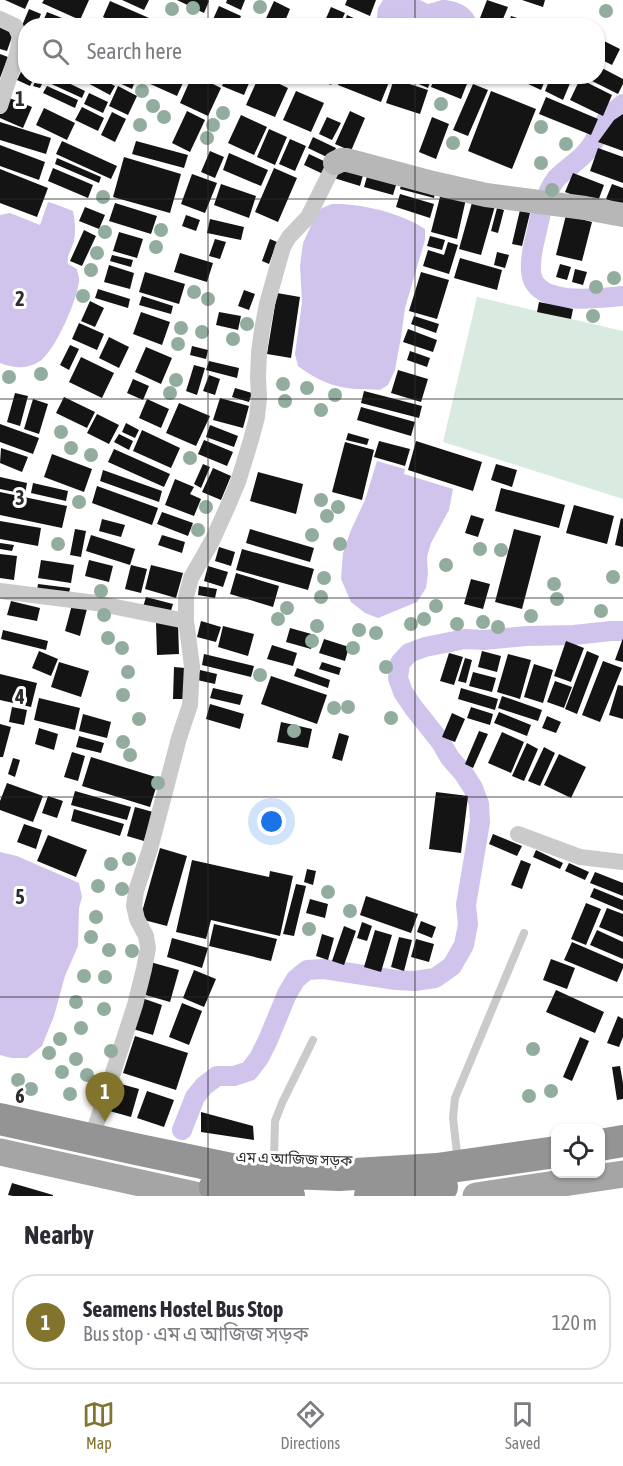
<!DOCTYPE html>
<html lang="en">
<head>
<meta charset="utf-8">
<style>
	:root { --surface:#fff; --page:#f2f2f3; --text:#2b2b33; --muted:#7c7c81; --line:#e1e1e2; --accent:#82732d }
	body { margin:0; font-family:"Asap Condensed","Noto Sans Bengali",sans-serif; background:var(--page); color:var(--text) }
	.controls { position:absolute; right:18px; bottom:18px; display:grid; overflow:hidden; border-radius:12px; box-shadow:0 2px 4px #0004 }
	.controls button { width:54px; height:54px; display:grid; place-items:center; padding:0; border:0; border-bottom:2px solid var(--line); background:var(--surface); color:var(--text); font:30px sans-serif }
	.you { position:absolute; left:272px; top:822px; width:21px; height:21px; margin:-15px; border:4px solid #fff; border-radius:50%; background:#1a73e8; box-shadow:0 0 0 9px #1a73e833 }
	.badge { display:grid; place-items:center; width:39px; height:39px; border-radius:50%; background:var(--accent); color:#fff; font-size:20px; font-weight:700 }
	.pin { position:absolute; translate:-50% -50px; filter:drop-shadow(0 2px 3px #0008) }
	.pin::after { content:''; position:absolute; top:32px; width:21px; height:18px; background:inherit; clip-path:polygon(0 0,100% 0,50% 100%) }
	.list { margin:0; padding:0; list-style:none }
	h2 { display:flex; justify-content:space-between; align-items:center; height:78px; margin:0; padding:0 24px; font-size:26px }
	h2 small { font-size:20px; font-weight:400; color:var(--muted) }
	.list li { display:grid; grid-template-columns:39px 1fr auto; gap:18px; align-items:center; box-sizing:border-box; height:96px; margin:0 12px 12px; padding:0 12px; border:2px solid var(--line); border-radius:24px }
	.list b { display:block; font-size:22px; white-space:nowrap }
	.list p { margin:0; font-size:20px; white-space:nowrap; color:var(--muted) }
	.list em { font-size:20px; font-style:normal; color:var(--muted) }
	.icon { flex:none; width:33px; height:33px; fill:none; stroke:currentColor; stroke-width:2; stroke-linecap:round; stroke-linejoin:round }
	.map { position:relative; flex:none; width:623px; height:1196px; overflow:hidden }
	.search { position:absolute; background:var(--surface); box-shadow:0 2px 4px #0004; left:18px; right:18px; top:18px; height:66px; display:flex; align-items:center; gap:15px; box-sizing:border-box; padding:0 21px; border-radius:24px; color:var(--muted); font-size:22px }
	.sheet { height:186px; background:var(--surface) }
	nav { display:flex; justify-content:space-around; align-items:center; box-sizing:border-box; height:84px; border-top:2px solid var(--line); background:var(--surface); font-size:16px; color:var(--muted) }
	nav a { display:grid; justify-items:center; gap:3px }
	nav .on { color:var(--accent) }
	.map>svg:first-child { display:block }
	.green { fill:#d9ebe0 }
	.water { fill:#d0c4ec }
	.lines { fill:none; stroke-linecap:round; stroke-linejoin:round }
	.canal { stroke:#d0c4ec; stroke-width:20 }
	.building { fill:#141414 }
	.lane { stroke:#cacaca; stroke-width:8 }
	.street { stroke:#cacaca; stroke-width:16 }
	.secondary { stroke:#b7b7b7; stroke-width:24 }
	.primary { stroke:#a5a5a5; stroke-width:27 }
	.highway { stroke:#949494; stroke-width:32 }
	.tree { fill:#92ad9e }
	.grid { fill:none; stroke:#2d2d2d; stroke-width:1.5; stroke-opacity:0.55 }
	.labels { text-anchor:middle; stroke-width:6; stroke-linejoin:round; paint-order:stroke }
	.street-label { font-size:15px; fill:#2d2d2d; stroke:#fff }
	.grid-label { font-size:20px; text-anchor:middle; font-weight:bold; fill:#2d2d2d; stroke:#fff; stroke-width:6; stroke-linejoin:round; paint-order:stroke }
</style>
</head>
<body>
<div class="map">
<svg width="623" height="1196" viewBox="0 0 623 1196">
	<rect width="100%" height="100%" fill="#fff"/>
	<path class="green" d="M477,297L623,331V499L443,442Z"/>
	<path class="water" d="M383,0H420L428,4C433,3 437,1 442,0C459,0 475,9 477,25H391L381,21L377,17L378,8Z
		M48,202L55,204L73,211C75,221 76,231 74,241C72,249 66,256 68,264L77,269C77,272 79,275 79,279C79,297 55,351 40,361C27,370 13,368 0,363V215L10,213L40,225Z
		M332,204C361,203 401,213 425,229V240L405,308L401,337L395,370L388,385L380,390C372,389 364,389 356,389C334,388 315,379 298,366L295,354L302,302L300,266L303,243L315,217L322,208Z
		M377,461L405,469L404,474L453,489L449,510L431,543L427,557L428,574L426,588L417,602L378,618L365,613L351,602L341,579L343,553L351,530L365,500Z
		M0,852L17,856L79,883L82,897L79,908L78,946L65,976L54,1016L42,1046L27,1058H11L0,1055Z"/>
	<g class="lines">
		<path class="canal" d="M623,104C618,108 613,112 609,116C601,127 596,141 587,151C578,162 565,169 556,179C544,195 540,216 536,235C533,246 528,269 533,280C545,306 600,298 623,296
			M182,1130L195,1097L204,1086L217,1076H234L249,1071L259,1058L268,1040L287,994L296,979L307,970L324,969L396,980L415,981L435,978L452,966L464,945L468,924L466,905L480,822L479,804L473,788L464,774L450,758L440,741L413,707L403,692L398,678L400,663L409,653L425,647L465,639L484,640L526,636L574,635L611,631H623"/>
	</g>
	<path class="building" d="M5,0H29L25,9Z
		M44,0H89L80,20L42,3Z
		M122,0H149L144,10Z
		M177,0H208L209,1L204,13Z
		M227,0H245L241,10L226,3Z
		M347,0H376L370,16L345,5Z
		M487,0L508,7L500,26L480,18Z
		M522,0H545L543,7Z
		M110,1L156,21L154,26H122L103,17Z
		M274,1L290,9L283,26L263,25Z
		M219,6L241,16L237,26H210Z
		M331,7L345,13L339,26H329L324,23Z
		M29,9L41,14L36,26H26V30L21,28Z
		M47,12L62,18L58,26H41Z
		M347,15L358,20L356,26H343Z
		M511,16L536,24V26H508Z
		M363,19L379,25V26H360Z
		M0,25L14,31L7,51L0,49Z
		M598,38L620,49L612,65L598,58Z
		M0,54L8,57L0,78Z
		M26,62V76H35L30,86L17,80Z
		M598,66L623,79V84L618,94L586,78L587,76H598Z
		M38,76H46L40,88L33,86Z
		M49,76H54L85,91L82,98L47,82Z
		M86,76H96L115,86L110,95L84,81Z
		M115,76H137L132,89L113,80Z
		M150,76H186L177,96L148,83Z
		M192,76H197L221,88L208,116L180,103Z
		M226,76H252L244,95L222,86Z
		M259,76H263L288,88L275,117L246,105Z
		M326,76H335L331,85L323,81Z
		M341,76H376L389,82L381,102L338,85Z
		M400,76H432L428,88Z
		M435,76H470L461,99L431,87Z
		M511,76H547L541,90Z
		M551,76H573L563,100L545,91Z
		M394,79L428,90L420,114L386,103Z
		M580,79L612,95L603,116L570,100Z
		M473,84L488,90L468,136L453,130Z
		M47,86L78,100L75,108L43,93Z
		M118,86L137,96L128,115L109,106Z
		M296,91L324,103L311,132L283,120Z
		M491,91L536,109L512,169L468,151Z
		M89,93L108,102L103,113L84,104Z
		M7,97L32,107L23,128L0,118V113Z
		M546,97L598,119L591,135L539,114Z
		M82,107L104,118L98,131L75,120Z
		M44,108L75,123L67,140L36,125Z
		M187,111L205,120L190,152L172,143Z
		M350,111L365,118L351,151L335,144Z
		M112,112L126,119L115,142L101,135Z
		M623,114V151L598,142L614,120Z
		M241,115L267,127L254,155L228,143Z
		M327,117L341,123L332,140L319,134Z
		M432,117L449,124L436,159L419,152Z
		M0,122L51,138L46,154L0,140Z
		M269,129L287,137L275,165L257,157Z
		M313,137L336,148L331,159L308,148Z
		M290,139L306,146L295,171L279,164Z
		M62,141L117,166L111,179L56,154Z
		M136,141L188,155L184,168L132,154Z
		M0,145L45,162L39,180L0,166Z
		M598,148L623,157V183L590,171Z
		M210,151L224,157L215,178L201,172Z
		M229,153L268,170L261,186L223,170Z
		M309,154L328,163L323,174L304,165Z
		M124,157L181,174L170,213L113,197Z
		M57,158L101,177L99,183L55,164Z
		M338,164L364,172L360,186L334,178Z
		M53,168L93,185L88,198L48,181Z
		M274,168L297,178L278,222L255,212Z
		M0,169L48,188L37,217L0,203Z
		M368,173L397,182L393,195L364,187Z
		M573,173L604,185L597,204L565,192Z
		M192,174L217,183L205,213L181,204Z
		M403,179L436,189L434,198L400,189Z
		M221,184L256,196L249,218L214,205Z
		M612,184L623,188V206L606,199Z
		M441,193L466,199L457,239L431,232Z
		M400,194L434,204L430,218L396,207Z
		M473,199L495,206L481,255L459,249Z
		M115,203L157,216L151,234L109,221Z
		M85,207L105,215L99,229L79,221Z
		M497,208L504,210L498,233L491,231Z
		M520,210L530,213L522,246L512,244Z
		M186,215L200,220L196,231L182,226Z
		M566,215L592,222L582,261L556,255Z
		M210,219L244,227L241,240L207,233Z
		M84,230L96,236L82,266L70,261Z
		M119,232L143,239L137,258L113,251Z
		M430,236L445,240L442,250L427,246Z
		M215,239L226,242L220,259L209,256Z
		M270,239L277,242L269,264L262,261Z
		M448,242L458,245L449,274L423,266L428,250L444,255Z
		M497,252L509,255L505,268L494,265Z
		M180,253L213,263L207,282L174,272Z
		M112,255L133,260L131,267L110,261Z
		M460,258L502,270L497,290L454,278Z
		M560,264L571,267L567,280L556,277Z
		M109,265L134,273L130,289L104,282Z
		M575,269L587,272L583,285L572,282Z
		M145,272L185,284L179,304L139,292Z
		M421,272L449,280L437,319L409,311Z
		M98,289L130,299L128,308L95,298Z
		M244,290L255,294L249,310L238,306Z
		M277,293L300,297L291,358L267,354Z
		M142,296L173,306L171,314L139,305Z
		M90,301L104,308L95,327L81,321Z
		M539,302L573,309L571,319L537,312Z
		M141,312L170,322L162,345L133,334Z
		M219,312L241,316L238,330L216,325Z
		M414,316L439,324L436,333L411,324Z
		M79,323L104,334L97,350L72,339Z
		M408,329L437,340L433,352L403,342Z
		M109,337L129,347L119,368L99,358Z
		M70,345L79,349L69,370L60,365Z
		M192,346L208,350L206,359L190,355Z
		M146,347L172,358L161,384L135,372Z
		M410,351L430,358L427,367L407,360Z
		M81,357L114,373L102,398L69,382Z
		M209,361L239,368L237,378L206,370Z
		M194,365L205,368L197,395L186,391Z
		M398,370L428,379L421,402L391,393Z
		M209,375L220,379L215,395L203,391Z
		M133,379L149,386L143,400L127,393Z
		M235,388L252,393L249,402L232,397Z
		M364,391L422,406L419,418L361,403Z
		M15,393L28,396L20,426L7,422Z
		M64,397L95,412L87,428L56,413Z
		M220,398L249,406L243,428L213,420Z
		M33,399L48,404L39,434L24,429Z
		M147,399L169,409L161,428L139,418Z
		M179,403L210,416L196,446L166,433Z
		M361,407L415,422L411,436L357,420Z
		M97,414L119,425L109,444L87,433Z
		M126,423L139,430L135,438L122,432Z
		M0,424L39,438L33,454L0,442Z
		M210,425L238,436L234,447L206,437Z
		M142,430L180,448L171,468L133,451Z
		M348,433L369,439L367,445L346,440Z
		M119,434L133,441L129,450L114,442Z
		M204,440L233,452L227,466L198,454Z
		M379,441L410,449L405,466L374,457Z
		M416,441L482,462L473,491L408,470Z
		M345,442L374,450L362,500L332,492Z
		M1,448L28,457L22,472L0,463Z
		M114,449L170,474L164,487L108,462Z
		M52,454L92,469L84,492L44,477Z
		M203,464L210,467L201,488L194,484Z
		M496,464L517,470L512,487L491,480Z
		M213,468L231,476L221,500L202,492Z
		M103,470L162,491L159,502L100,481Z
		M258,472L303,484L296,514L250,501Z
		M0,477L27,483L25,494L0,489Z
		M175,479L194,487L190,494L201,499L194,516L165,505Z
		M33,483L68,491L66,501L31,493Z
		M97,486L158,508L152,525L92,503Z
		M501,488L565,505L559,528L495,511Z
		M0,492L67,506L62,528L0,515Z
		M574,505L614,516L607,544L566,533Z
		M162,512L193,523L188,536L157,524Z
		M471,515L484,519L478,537L465,533Z
		M621,518L623,519V547L615,545Z
		M102,519L125,525L121,537L99,531Z
		M0,521L41,528L38,546L0,539Z
		M75,529L86,531L81,557L70,555Z
		M250,529L314,548L310,562L246,543Z
		M514,529L541,536L522,609L495,602Z
		M91,535L135,549L130,565L86,551Z
		M162,535L185,542L182,553L158,545Z
		M0,543L14,545L12,551L0,549Z
		M219,547L235,552L231,566L215,561Z
		M242,549L314,569L308,590L236,570Z
		M0,554L17,556L14,580L0,578Z
		M41,560L74,565L71,583L38,578Z
		M89,560L113,566L109,582L85,576Z
		M131,565L147,569L141,593L125,589Z
		M151,565L183,573L176,598L145,589Z
		M208,566L228,572L223,587L204,581Z
		M236,573L279,586L273,607L230,594Z
		M471,579L490,584L483,609L464,604Z
		M38,584L70,588L69,594L37,590Z
		M199,586L217,589L215,598L198,595Z
		M146,597L173,604L170,614L143,607Z
		M11,601L40,608L37,621L7,615Z
		M73,601L88,605L80,636L65,631Z
		M201,621L221,627L216,642L197,637Z
		M156,623H178L179,654L157,655Z
		M223,626L254,634L248,656L218,647Z
		M290,628L315,635L311,649L286,642Z
		M3,630L48,641L46,650L1,639Z
		M623,638V662L615,660Z
		M324,639L349,647L345,661L319,653Z
		M566,641L584,648L571,682L554,676Z
		M272,645L297,653L293,666L267,659Z
		M39,651L58,659L51,676L32,668Z
		M482,651L501,656L497,672L478,667Z
		M587,651L599,656L577,714L565,709Z
		M449,653L463,657L454,685L440,681Z
		M204,654L254,666L251,677L202,665Z
		M508,654L531,660L520,699L497,692Z
		M465,658L472,660L466,683L458,681Z
		M603,661L622,668L600,722L582,715Z
		M59,662L89,671L81,697L51,687Z
		M322,662L341,668L339,675L319,669Z
		M534,664L553,670L543,703L524,697Z
		M174,667L185,668L183,699H173Z
		M297,668L330,680L328,688L294,676Z
		M200,670L217,674L215,684L197,680Z
		M473,672L496,678L492,692L469,686Z
		M0,674L37,683L31,707L0,700Z
		M271,676L327,695L317,724L261,704Z
		M555,681L572,687L564,708L547,702Z
		M618,685L623,686V719L609,715Z
		M213,688L243,695L240,705L210,698Z
		M461,688L498,699L495,710L458,699Z
		M502,696L542,710L538,721L498,708Z
		M39,698L80,708L75,730L34,720Z
		M210,704L244,714L240,729L206,719Z
		M12,707L27,710L24,725L9,722Z
		M471,707L493,714L490,725L467,718Z
		M499,712L531,725L527,736L494,723Z
		M452,713L465,719L455,742L442,737Z
		M83,714L111,722L107,738L79,731Z
		M547,716L561,722L556,733L542,728Z
		M281,722L312,729L308,748L277,742Z
		M0,724L11,727L3,757H0Z
		M39,728L58,734L54,750L35,744Z
		M479,731L488,734L473,768L465,764Z
		M502,732L524,742L511,773L488,763Z
		M339,733L349,736L342,761L332,758Z
		M79,736L104,743L101,753L76,747Z
		M527,743L538,749L524,781L512,776Z
		M544,747L555,753L540,786L528,781Z
		M72,752L85,756L78,781L64,777Z
		M559,754L586,767L571,798L544,785Z
		M91,757L159,778L150,807L82,786Z
		M13,758L20,760L15,777L8,774Z
		M7,783L43,796L33,822L0,810V801Z
		M75,791L131,807L127,820L71,805Z
		M436,792L468,796L461,853L429,849Z
		M48,796L63,801L57,818L42,813Z
		M135,807L153,812L144,841L127,836Z
		M74,809L124,824L120,836L71,821Z
		M24,824L42,830L36,849L17,842Z
		M493,834L522,846L517,856L489,844Z
		M48,835L87,850L76,877L37,861Z
		M160,848L187,856L167,926L140,919Z
		M536,850L563,863L560,869L533,857Z
		M192,860L269,877L270,871L293,876L280,936L211,920L206,939L176,932Z
		M521,860L531,864L522,889L511,885Z
		M569,863L589,872L585,880L565,871Z
		M307,869L316,871L313,885L304,882Z
		M595,872L623,883V896L590,883Z
		M296,884L306,886L294,936L283,934Z
		M594,888L623,900V911L590,897Z
		M366,896L418,914L411,933L360,915Z
		M310,899L328,904L325,918L306,913Z
		M586,903L601,909L586,945L571,939Z
		M607,908L623,914V937L599,927Z
		M421,921L436,927L432,938L417,932Z
		M362,922L372,926L367,941L357,938Z
		M214,924L277,939L271,961L209,946Z
		M344,926L356,931L344,965L332,961Z
		M375,930L392,935L381,972L364,967Z
		M597,930L623,942V959L590,945Z
		M322,934L334,938L328,960L316,956Z
		M399,937L412,940L404,971L391,967Z
		M172,938L208,948L202,968L167,957Z
		M416,939L434,944L429,962L411,957Z
		M572,942L623,964V968L617,982L564,960Z
		M551,959L575,968L567,989L543,980Z
		M150,962L179,970L170,1002L142,994Z
		M194,970L216,979L204,1007L183,998Z
		M556,990L604,1012L595,1033L546,1012Z
		M142,998L162,1005L153,1035L133,1029Z
		M182,1003L202,1011L189,1045L169,1037Z
		M618,1016L623,1019V1037L619,1047L607,1043Z
		M135,1036L188,1053L176,1090L123,1073Z
		M580,1037L589,1041L572,1081L563,1077Z
		M620,1066L623,1083V1099L617,1100L612,1067Z
		M114,1082L139,1089L131,1117L106,1110Z
		M147,1091L174,1100L164,1127L137,1118Z
		M201,1112L253,1126L254,1140L201,1132Z
		M12,1183L53,1195V1196H13L8,1195Z"/>
	<g class="lines">
		<path class="lane" d="M457,1153L453,1118L455,1098L524,933
			M274,1158L275,1121L282,1103L313,1040"/>
		<path class="street" d="M0,19L15,26L20,37L17,54L0,106
			M0,591L96,603L186,621
			M518,834L580,857L623,862
			M95,1128L135,1005L144,969L148,948L146,936L137,919L134,906L136,891L150,849L179,738L190,705L192,666L186,621V597L191,578L212,541L227,508L238,482L251,440L257,417L259,398L258,377L259,352L262,330L267,304L283,247L289,237L308,217L335,163"/>
		<path class="secondary" d="M335,163L341,160H347L433,183L486,195L585,208L623,215"/>
		<path class="primary" d="M0,1152L199,1196
			M476,1196L623,1174"/>
		<path class="highway" d="M0,1119L140,1150L241,1171L339,1175L437,1169L556,1152
			M600,1145L623,1141
			M215,1187L238,1192L289,1196
			M370,1196L442,1187"/>
	</g>
	<g class="tree">
		<circle cx="260" cy="7" r="7"/>
		<circle cx="193" cy="8" r="7"/>
		<circle cx="172" cy="9" r="7"/>
		<circle cx="606" cy="11" r="7"/>
		<circle cx="142" cy="91" r="7"/>
		<circle cx="441" cy="104" r="7"/>
		<circle cx="153" cy="106" r="7"/>
		<circle cx="223" cy="113" r="7"/>
		<circle cx="164" cy="117" r="7"/>
		<circle cx="140" cy="125" r="7"/>
		<circle cx="213" cy="125" r="7"/>
		<circle cx="541" cy="127" r="7"/>
		<circle cx="207" cy="138" r="7"/>
		<circle cx="453" cy="143" r="7"/>
		<circle cx="566" cy="144" r="7"/>
		<circle cx="541" cy="163" r="7"/>
		<circle cx="552" cy="190" r="7"/>
		<circle cx="103" cy="197" r="7"/>
		<circle cx="161" cy="230" r="7"/>
		<circle cx="105" cy="232" r="7"/>
		<circle cx="156" cy="247" r="7"/>
		<circle cx="97" cy="253" r="7"/>
		<circle cx="91" cy="270" r="7"/>
		<circle cx="614" cy="278" r="7"/>
		<circle cx="596" cy="287" r="7"/>
		<circle cx="194" cy="292" r="7"/>
		<circle cx="83" cy="296" r="7"/>
		<circle cx="208" cy="299" r="7"/>
		<circle cx="593" cy="316" r="7"/>
		<circle cx="247" cy="324" r="7"/>
		<circle cx="181" cy="328" r="7"/>
		<circle cx="202" cy="332" r="7"/>
		<circle cx="233" cy="339" r="7"/>
		<circle cx="178" cy="344" r="7"/>
		<circle cx="41" cy="374" r="7"/>
		<circle cx="9" cy="377" r="7"/>
		<circle cx="176" cy="380" r="7"/>
		<circle cx="283" cy="384" r="7"/>
		<circle cx="307" cy="388" r="7"/>
		<circle cx="170" cy="393" r="7"/>
		<circle cx="335" cy="395" r="7"/>
		<circle cx="285" cy="401" r="7"/>
		<circle cx="321" cy="410" r="7"/>
		<circle cx="61" cy="432" r="7"/>
		<circle cx="71" cy="448" r="7"/>
		<circle cx="91" cy="455" r="7"/>
		<circle cx="190" cy="458" r="7"/>
		<circle cx="321" cy="500" r="7"/>
		<circle cx="79" cy="502" r="7"/>
		<circle cx="206" cy="507" r="7"/>
		<circle cx="338" cy="507" r="7"/>
		<circle cx="327" cy="516" r="7"/>
		<circle cx="198" cy="530" r="7"/>
		<circle cx="312" cy="535" r="7"/>
		<circle cx="58" cy="544" r="7"/>
		<circle cx="340" cy="544" r="7"/>
		<circle cx="480" cy="549" r="7"/>
		<circle cx="501" cy="550" r="7"/>
		<circle cx="446" cy="565" r="7"/>
		<circle cx="613" cy="577" r="7"/>
		<circle cx="324" cy="578" r="7"/>
		<circle cx="554" cy="584" r="7"/>
		<circle cx="101" cy="591" r="7"/>
		<circle cx="321" cy="597" r="7"/>
		<circle cx="557" cy="599" r="7"/>
		<circle cx="436" cy="606" r="7"/>
		<circle cx="287" cy="608" r="7"/>
		<circle cx="601" cy="611" r="7"/>
		<circle cx="104" cy="615" r="7"/>
		<circle cx="531" cy="616" r="7"/>
		<circle cx="278" cy="619" r="7"/>
		<circle cx="424" cy="619" r="7"/>
		<circle cx="483" cy="622" r="7"/>
		<circle cx="411" cy="624" r="7"/>
		<circle cx="457" cy="624" r="7"/>
		<circle cx="317" cy="626" r="7"/>
		<circle cx="498" cy="627" r="7"/>
		<circle cx="359" cy="630" r="7"/>
		<circle cx="376" cy="633" r="7"/>
		<circle cx="108" cy="638" r="7"/>
		<circle cx="312" cy="641" r="7"/>
		<circle cx="122" cy="648" r="7"/>
		<circle cx="353" cy="648" r="7"/>
		<circle cx="386" cy="667" r="7"/>
		<circle cx="128" cy="672" r="7"/>
		<circle cx="260" cy="675" r="7"/>
		<circle cx="123" cy="695" r="7"/>
		<circle cx="348" cy="707" r="7"/>
		<circle cx="334" cy="708" r="7"/>
		<circle cx="391" cy="718" r="7"/>
		<circle cx="139" cy="719" r="7"/>
		<circle cx="294" cy="731" r="7"/>
		<circle cx="123" cy="742" r="7"/>
		<circle cx="130" cy="755" r="7"/>
		<circle cx="158" cy="783" r="7"/>
		<circle cx="129" cy="859" r="7"/>
		<circle cx="111" cy="864" r="7"/>
		<circle cx="98" cy="886" r="7"/>
		<circle cx="122" cy="889" r="7"/>
		<circle cx="328" cy="892" r="7"/>
		<circle cx="350" cy="911" r="7"/>
		<circle cx="96" cy="917" r="7"/>
		<circle cx="309" cy="929" r="7"/>
		<circle cx="91" cy="937" r="7"/>
		<circle cx="109" cy="950" r="7"/>
		<circle cx="132" cy="951" r="7"/>
		<circle cx="84" cy="976" r="7"/>
		<circle cx="105" cy="977" r="7"/>
		<circle cx="76" cy="1002" r="7"/>
		<circle cx="104" cy="1009" r="7"/>
		<circle cx="81" cy="1028" r="7"/>
		<circle cx="60" cy="1039" r="7"/>
		<circle cx="533" cy="1049" r="7"/>
		<circle cx="111" cy="1051" r="7"/>
		<circle cx="49" cy="1053" r="7"/>
		<circle cx="76" cy="1059" r="7"/>
		<circle cx="62" cy="1072" r="7"/>
		<circle cx="87" cy="1075" r="7"/>
		<circle cx="18" cy="1080" r="7"/>
		<circle cx="31" cy="1089" r="7"/>
		<circle cx="551" cy="1091" r="7"/>
		<circle cx="70" cy="1094" r="7"/>
		<circle cx="529" cy="1096" r="7"/>
	</g>
	<path class="grid" d="M208,0V26M415,0V26M208,76V1196M415,76V1196M0,199H623M0,399H623M0,598H623M0,797H623M0,997H623"/>
	<g class="labels">
		<g class="street-label">
			<text transform="translate(294 1159) rotate(2)" y="5">এম এ আজিজ সড়ক</text>
		</g>
	</g>
	<g class="grid-label">
		<text x="20" y="106">1</text>
		<text x="20" y="306">2</text>
		<text x="20" y="505">3</text>
		<text x="20" y="704">4</text>
		<text x="20" y="904">5</text>
		<text x="20" y="1103">6</text>
	</g>
</svg>
<div class="controls">
<button><svg class="icon" aria-label="locate" viewBox="0 0 24 24"><circle cx="12" cy="12" r="6"/><path d="M12 2v4M12 18v4M2 12h4M18 12h4"/></svg></button>
</div>
<div class="you"></div>
<div class="pin badge" style="left:105px;top:1122px">1</div>
<div class="search"><svg class="icon" aria-label="search" viewBox="0 0 24 24"><circle cx="10" cy="10" r="6"/><path d="M15 15l6 6"/></svg>Search here</div>
</div>
<section class="sheet">
<h2>Nearby<small></small></h2>
<ul class="list">
<li><span class="badge">1</span><div><b>Seamens Hostel Bus Stop</b><p>Bus stop · এম এ আজিজ সড়ক</p></div><em>120 m</em></li>
</ul>
</section>
<nav>
<a class="on"><svg class="icon" aria-label="map" viewBox="0 0 24 24"><path d="M3 6l6-2 6 2 6-2v14l-6 2-6-2-6 2zM9 4v14M15 6v14"/></svg>Map</a>
<a><svg class="icon" aria-label="directions" viewBox="0 0 24 24"><path d="M12 3l9 9-9 9-9-9zM9 14v-3h6M13 9l2 2-2 2"/></svg>Directions</a>
<a><svg class="icon" aria-label="saved" viewBox="0 0 24 24"><path d="M7 4h10v16l-5-4-5 4z"/></svg>Saved</a>
</nav>
</body>
</html>
